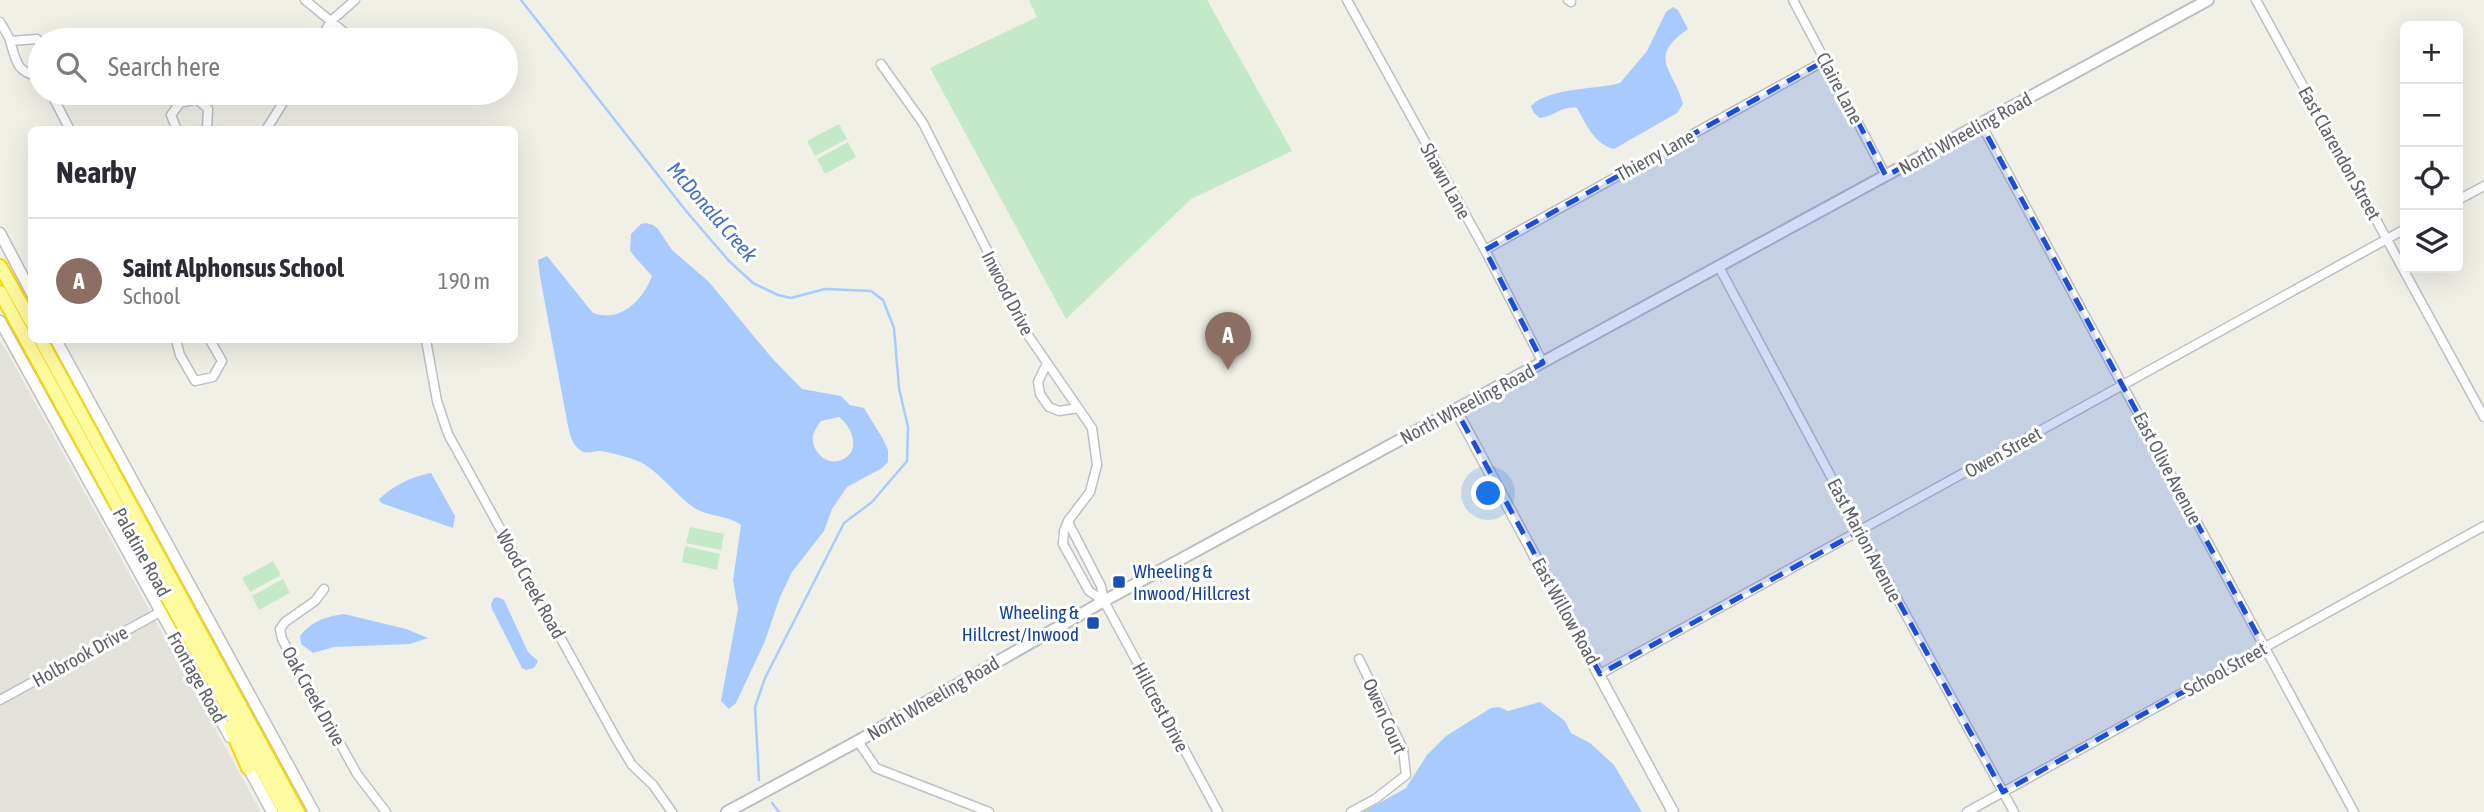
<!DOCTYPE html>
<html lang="en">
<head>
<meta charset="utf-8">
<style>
	:root { --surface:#fff; --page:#f2f2f3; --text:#2b2b33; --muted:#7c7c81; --line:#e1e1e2; --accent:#1a73e8 }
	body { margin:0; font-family:"Asap Condensed",sans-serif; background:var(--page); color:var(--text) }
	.controls { position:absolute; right:21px; top:21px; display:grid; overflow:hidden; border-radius:10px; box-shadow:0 7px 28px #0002 }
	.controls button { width:63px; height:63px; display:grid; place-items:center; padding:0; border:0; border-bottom:2px solid var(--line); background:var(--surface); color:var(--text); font:35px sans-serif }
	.you { position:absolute; left:1489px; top:494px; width:24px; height:24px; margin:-18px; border:5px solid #fff; border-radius:50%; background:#1a73e8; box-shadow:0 0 0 10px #1a73e833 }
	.badge { display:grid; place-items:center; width:46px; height:46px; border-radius:50%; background:var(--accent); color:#fff; font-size:23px; font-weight:700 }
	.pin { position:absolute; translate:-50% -58px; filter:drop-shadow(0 2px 4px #0008) }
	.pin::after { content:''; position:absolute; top:37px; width:24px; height:21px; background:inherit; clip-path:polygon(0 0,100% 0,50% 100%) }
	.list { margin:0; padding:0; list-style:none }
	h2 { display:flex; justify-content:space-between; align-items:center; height:91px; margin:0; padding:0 28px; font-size:30px }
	h2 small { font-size:23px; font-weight:400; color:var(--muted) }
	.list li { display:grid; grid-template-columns:46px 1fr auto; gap:21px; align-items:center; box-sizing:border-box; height:126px; padding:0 28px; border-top:2px solid var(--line) }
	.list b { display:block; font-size:26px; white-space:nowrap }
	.list p { margin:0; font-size:23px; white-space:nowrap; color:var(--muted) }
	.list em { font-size:23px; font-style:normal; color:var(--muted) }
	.icon { flex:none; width:38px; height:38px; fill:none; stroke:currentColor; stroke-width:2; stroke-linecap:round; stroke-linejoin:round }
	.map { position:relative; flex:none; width:2484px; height:812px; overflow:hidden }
	.search { position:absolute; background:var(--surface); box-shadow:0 7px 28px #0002; left:28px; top:28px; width:490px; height:77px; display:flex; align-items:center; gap:18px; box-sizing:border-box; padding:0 24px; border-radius:38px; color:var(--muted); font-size:26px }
	.panel { position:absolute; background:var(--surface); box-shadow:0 7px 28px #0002; left:28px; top:126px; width:490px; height:217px; border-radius:10px }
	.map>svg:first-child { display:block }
	.industrial { fill:#e2e2db }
	.green { fill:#c3e9c9 }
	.water { fill:#a9caff; fill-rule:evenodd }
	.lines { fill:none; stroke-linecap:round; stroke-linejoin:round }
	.stream { stroke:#a9caff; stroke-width:2.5 }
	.minor-casing { stroke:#bebfc6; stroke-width:11 }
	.tertiary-casing { stroke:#bebfc6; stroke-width:13 }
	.secondary-casing { stroke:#bcbec5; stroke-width:14 }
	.trunk-casing { stroke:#f8d600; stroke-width:16 }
	.minor { stroke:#fff; stroke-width:8 }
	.tertiary { stroke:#fff; stroke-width:10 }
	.secondary { stroke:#fff; stroke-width:10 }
	.trunk { stroke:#fefa9f; stroke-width:12 }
	.marked { fill:#1d4ed8; fill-opacity:0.2; stroke:#1d4ed8; stroke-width:5; stroke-dasharray:14 9; stroke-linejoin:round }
	.transit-dot { fill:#1a4fb4; stroke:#fff; stroke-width:2.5 }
	.labels { text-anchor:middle; stroke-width:6; stroke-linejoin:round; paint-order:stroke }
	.street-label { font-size:19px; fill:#5e6168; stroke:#fff }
	.transit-label { font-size:19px; fill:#164399; stroke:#fff; text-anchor:start }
	.water-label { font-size:21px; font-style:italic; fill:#446eca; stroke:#fff }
</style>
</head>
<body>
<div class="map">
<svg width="2484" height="812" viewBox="0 0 2484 812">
	<rect width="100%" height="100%" fill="#f1f0e7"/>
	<path class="industrial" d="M0,340L10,357L261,812H0Z"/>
	<path class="green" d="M1029,0H1207L1292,151L1191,199L1066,319L930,68L1037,17Z
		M839,124L847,139L815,156L807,141Z
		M848,142L856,157L825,174L817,159Z
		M690,527L724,534L721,550L686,543Z
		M685,546L720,554L717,570L682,562Z
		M273,561L281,575L250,592L242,578Z
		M283,579L290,593L259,610L252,596Z"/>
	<path class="water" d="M1673,7L1678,10L1688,29C1646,58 1674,69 1683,104L1677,113L1614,149C1594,144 1586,124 1577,108C1562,105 1554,117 1540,118L1534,113L1531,106C1549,87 1596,90 1620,83L1647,51L1666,12Z
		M646,223L653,225L658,229L672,250L709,282L771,357L802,389L841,396L850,405L864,408L883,439L888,450V462L882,468L847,487L832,509L824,531L792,572L780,597L765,641L736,703L729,709L721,701L738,609L733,580L741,525C728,515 710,517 696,509C675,496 656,465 632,459C623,456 610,452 600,451C593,451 586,455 580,450C572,444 570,435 568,426L540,277L538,260L547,256L593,313C621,323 643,300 652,276L633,255L630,250L631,234L641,224ZM839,417C854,428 862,455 838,461C824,464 811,449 813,436C814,431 818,425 821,421Z
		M431,473L455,516L453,528L381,503L379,499C395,485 410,477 431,473Z
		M498,597L504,600L528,652L538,661L534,668L526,670L522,668L492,609L491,604L494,598Z
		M344,614L406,629L428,638L410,644L334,647L313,653L301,644L300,636C312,621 325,617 344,614Z
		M1540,702L1565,721L1571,733L1590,743L1614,765L1642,812H1363L1406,788L1427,755L1446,736L1491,708L1499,707L1508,711Z"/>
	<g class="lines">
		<path class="stream" d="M521,0L686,211L729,261L753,283L778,295L791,298L825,289L871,291L883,300L894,328L899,388L908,427L907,461L872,502L844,523L765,678L755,707L759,780
			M772,803L779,812"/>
		<g class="minor-casing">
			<path id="minor" d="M305,0L344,32L347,40
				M1347,0L1485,250L1543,363
				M1568,0L1571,2
				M1793,0L1886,176
				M2256,0L2484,417
				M0,22C4,29 9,36 11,44C17,65 18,72 40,77
				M320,40L331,21L355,0
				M10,41L37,39L40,43
				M881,64L923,123L1000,276L1021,325L1092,428L1097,465L1090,492L1068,521L1064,531L1063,544L1089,591L1104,601
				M51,93L70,130
				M1981,124L2354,812
				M177,130L171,115L180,103L197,99L208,109L207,129
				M266,130L289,93
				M2458,200L2484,186
				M1485,250L1826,60
				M1719,267L1860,531L2014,812
				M176,340L180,355L195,381L213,377L222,361L210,340
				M426,340L437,401L448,434L617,740L632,765L653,785L672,812
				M1047,363L1038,382L1040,394L1049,407L1059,411L1078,408
				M1069,524L1101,586L1104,601L1218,812
				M324,589L315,601L285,622L280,629L282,639L357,774L386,812
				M1600,674L2405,229
				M0,700L160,612
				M858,741L876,768L989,812
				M1351,812L1375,799L1406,775L1403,749L1359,659
				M1967,812L2484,526"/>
		</g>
		<g class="tertiary-casing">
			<path id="tertiary" d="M0,233L32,294
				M0,321L230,737
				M56,340L314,812
				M1456,410L1673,812
				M245,762L272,812"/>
		</g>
		<g class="secondary-casing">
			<path id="secondary" d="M727,812L858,741L1104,601L2208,0"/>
		</g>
		<g class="trunk-casing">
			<path id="trunk" d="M0,266L32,323
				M0,292L285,812
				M41,340L298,812
				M230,727L248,768"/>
		</g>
		<use href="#minor" class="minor"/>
		<use href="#tertiary" class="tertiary"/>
		<use href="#secondary" class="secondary"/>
		<use href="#trunk" class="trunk"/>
	</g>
	<path class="marked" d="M1826,60L1886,176L1981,124L2264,647L2003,792L1860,531L1600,674L1456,410L1543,363L1485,250Z"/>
	<g class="transit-dot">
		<rect x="1112" y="575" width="14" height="14" rx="3.5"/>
		<rect x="1086" y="616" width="14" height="14" rx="3.5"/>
	</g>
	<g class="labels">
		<g class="street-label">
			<text transform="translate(1840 88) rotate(62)" y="7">Claire Lane</text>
			<text transform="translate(1965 133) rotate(-29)" y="7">North Wheeling Road</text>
			<text transform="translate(2340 153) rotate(61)" y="7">East Clarendon Street</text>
			<text transform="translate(1655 155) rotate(-29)" y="7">Thierry Lane</text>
			<text transform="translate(1446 181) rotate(61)" y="7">Shawn Lane</text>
			<text transform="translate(1008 293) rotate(63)" y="7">Inwood Drive</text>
			<text transform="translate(1467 404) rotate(-28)" y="7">North Wheeling Road</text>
			<text transform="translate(2003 452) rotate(-29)" y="7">Owen Street</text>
			<text transform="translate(2168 468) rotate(62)" y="7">East Olive Avenue</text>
			<text transform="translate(1865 540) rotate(62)" y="7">East Marion Avenue</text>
			<text transform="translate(142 552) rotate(61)" y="7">Palatine Road</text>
			<text transform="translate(531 584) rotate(61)" y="7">Wood Creek Road</text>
			<text transform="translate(1566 611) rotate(61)" y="7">East Willow Road</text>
			<text transform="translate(80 656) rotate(-29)" y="7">Holbrook Drive</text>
			<text transform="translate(2225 669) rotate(-29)" y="7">School Street</text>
			<text transform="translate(197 677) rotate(61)" y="7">Frontage Road</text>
			<text transform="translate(314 696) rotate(61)" y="7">Oak Creek Drive</text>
			<text transform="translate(933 698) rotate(-30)" y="7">North Wheeling Road</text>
			<text transform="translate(1161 707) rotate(62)" y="7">Hillcrest Drive</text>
			<text transform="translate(1385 716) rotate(66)" y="7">Owen Court</text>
		</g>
		<g class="transit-label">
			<text x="1133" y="578">Wheeling &amp;<tspan x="1133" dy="22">Inwood/Hillcrest</tspan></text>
			<text x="1079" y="619" text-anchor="end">Wheeling &amp;<tspan x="1079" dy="22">Hillcrest/Inwood</tspan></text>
		</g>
		<g class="water-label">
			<text transform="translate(712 212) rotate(49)" y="7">McDonald Creek</text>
		</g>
	</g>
</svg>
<div class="controls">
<button>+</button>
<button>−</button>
<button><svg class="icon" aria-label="locate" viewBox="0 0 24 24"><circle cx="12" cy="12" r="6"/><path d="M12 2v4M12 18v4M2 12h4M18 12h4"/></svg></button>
<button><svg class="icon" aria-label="layers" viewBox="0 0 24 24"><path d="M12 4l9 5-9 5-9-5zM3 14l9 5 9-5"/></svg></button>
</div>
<div class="you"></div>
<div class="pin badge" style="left:1228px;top:370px;background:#8d6e63">A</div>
<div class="search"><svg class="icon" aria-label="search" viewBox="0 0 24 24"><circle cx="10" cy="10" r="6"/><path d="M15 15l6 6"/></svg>Search here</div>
<section class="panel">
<h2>Nearby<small></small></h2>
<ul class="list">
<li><span class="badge" style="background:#8d6e63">A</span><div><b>Saint Alphonsus School</b><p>School</p></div><em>190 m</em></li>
</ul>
</section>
</div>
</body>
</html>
